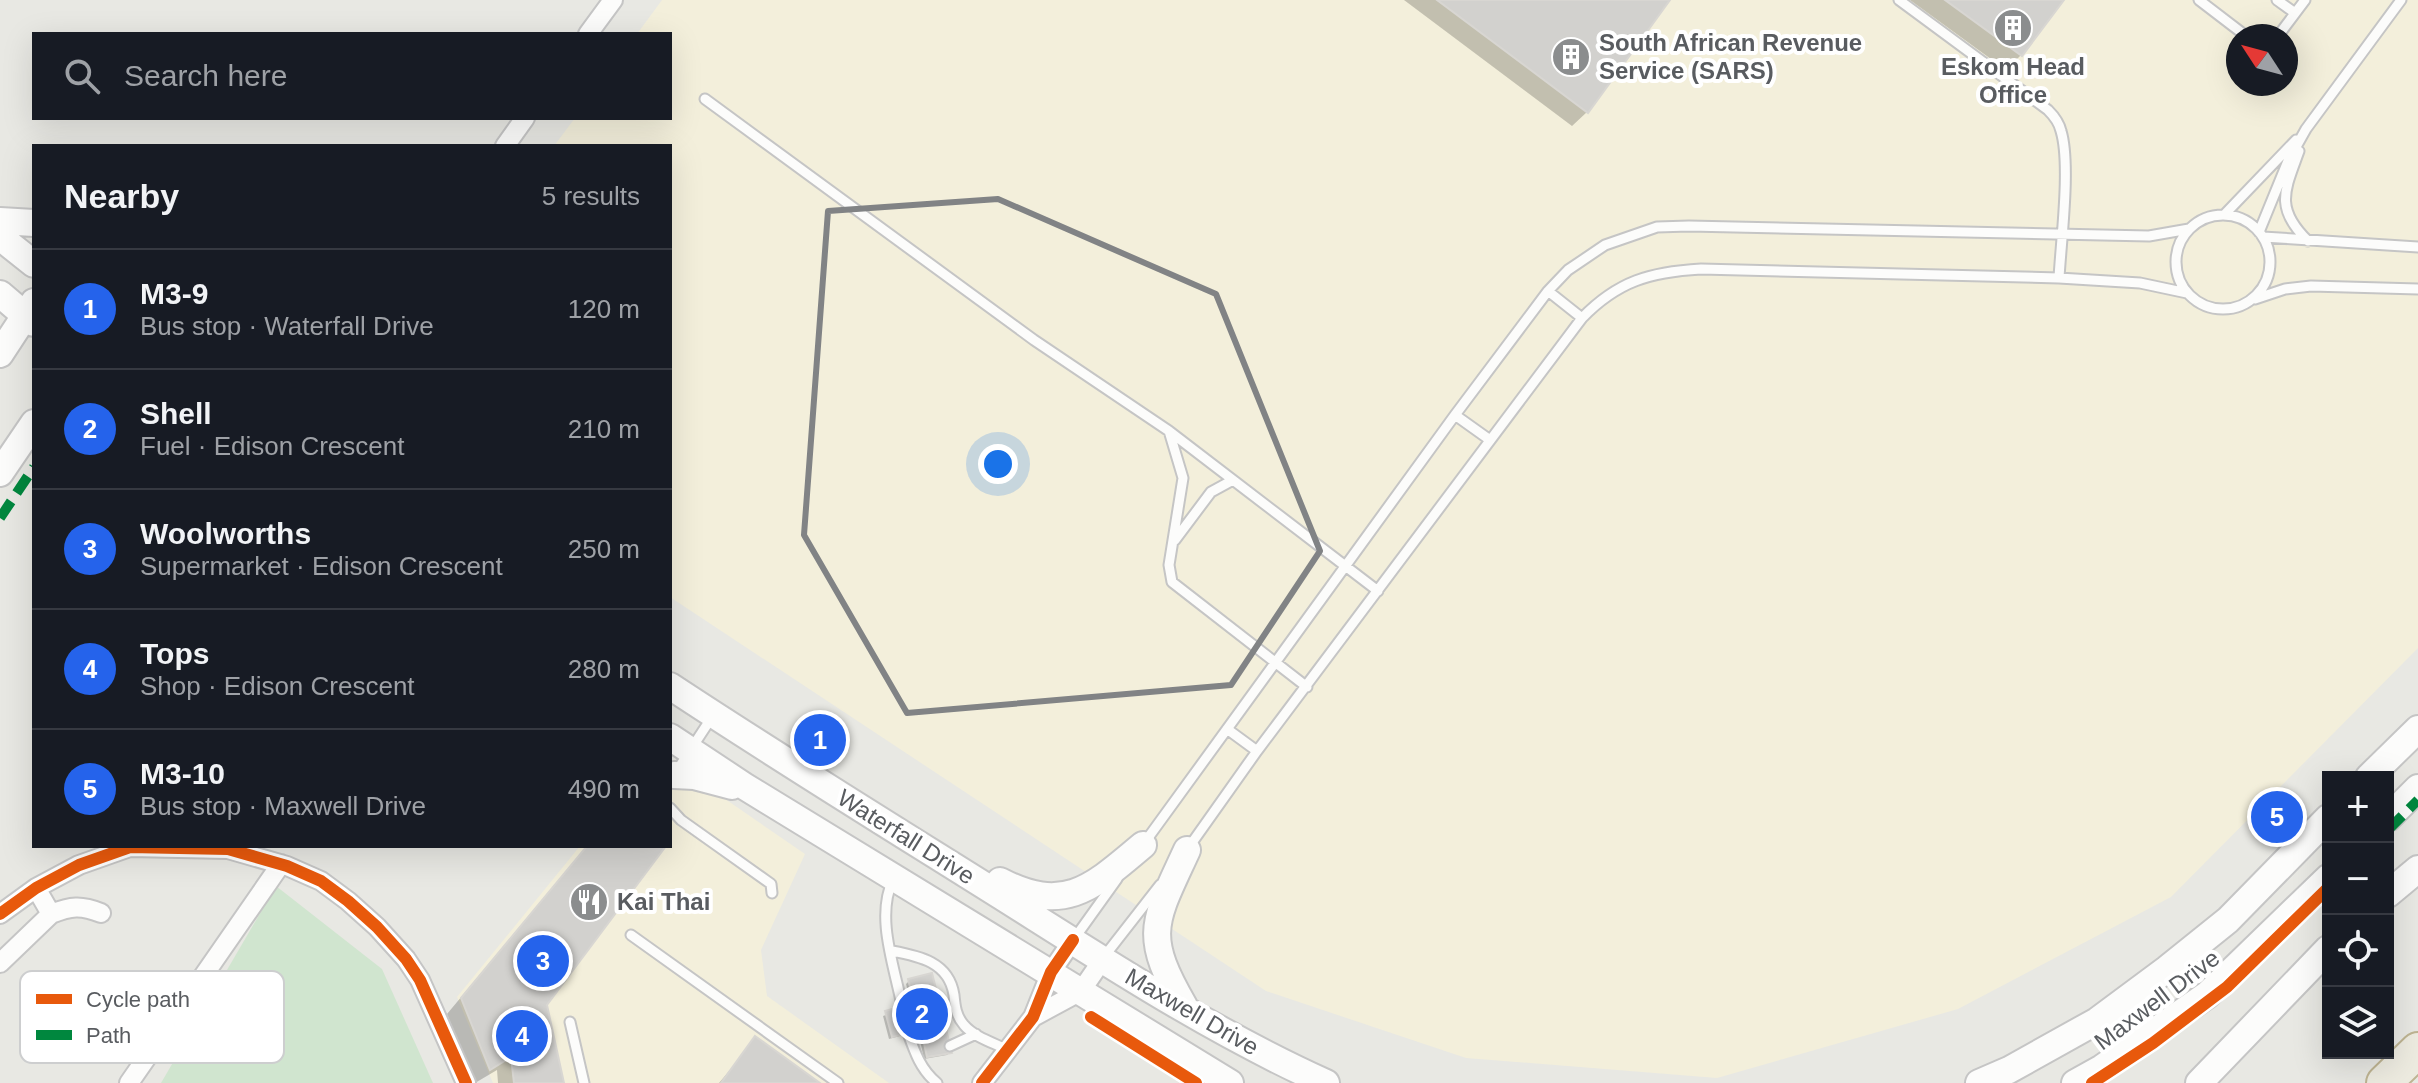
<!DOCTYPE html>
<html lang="en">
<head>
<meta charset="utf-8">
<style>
	:root { --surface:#171b24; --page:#242831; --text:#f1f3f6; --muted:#9ea1a6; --line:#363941; --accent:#2563eb }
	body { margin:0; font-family:Helvetica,sans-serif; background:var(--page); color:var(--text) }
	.controls { position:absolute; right:24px; bottom:24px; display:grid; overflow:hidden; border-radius:0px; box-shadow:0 8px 32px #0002 }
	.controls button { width:72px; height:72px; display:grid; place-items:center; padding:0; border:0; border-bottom:2px solid var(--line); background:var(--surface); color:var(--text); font:40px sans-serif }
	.compass { position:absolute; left:2226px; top:24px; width:72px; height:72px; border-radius:50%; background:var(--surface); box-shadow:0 8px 32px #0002; rotate:306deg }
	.you { position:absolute; left:998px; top:464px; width:28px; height:28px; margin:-20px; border:6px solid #fff; border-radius:50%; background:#1a73e8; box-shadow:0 0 0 12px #1a73e833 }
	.badge { display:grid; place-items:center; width:52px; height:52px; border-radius:50%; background:var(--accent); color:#fff; font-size:26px; font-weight:700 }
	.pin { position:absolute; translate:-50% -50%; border:4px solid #fff; box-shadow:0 2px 8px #0006 }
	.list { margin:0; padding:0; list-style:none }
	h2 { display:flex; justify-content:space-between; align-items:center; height:104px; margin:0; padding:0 32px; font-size:34px }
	h2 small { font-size:26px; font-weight:400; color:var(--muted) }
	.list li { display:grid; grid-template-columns:52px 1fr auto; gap:24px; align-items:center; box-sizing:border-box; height:120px; padding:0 32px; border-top:2px solid var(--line) }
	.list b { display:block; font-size:30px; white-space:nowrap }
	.list p { margin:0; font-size:26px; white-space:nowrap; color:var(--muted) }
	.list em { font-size:26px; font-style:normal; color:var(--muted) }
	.icon { flex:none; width:44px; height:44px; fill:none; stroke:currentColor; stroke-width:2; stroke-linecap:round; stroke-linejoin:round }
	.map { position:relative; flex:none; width:2418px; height:1083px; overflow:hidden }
	.search { position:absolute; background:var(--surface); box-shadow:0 8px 32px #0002; left:32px; top:32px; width:640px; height:88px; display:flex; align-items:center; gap:20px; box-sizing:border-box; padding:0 28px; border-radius:0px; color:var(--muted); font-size:30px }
	.panel { position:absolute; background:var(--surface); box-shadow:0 8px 32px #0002; left:32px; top:144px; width:640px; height:704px; border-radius:0px }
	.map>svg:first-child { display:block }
	.commercial { fill:#f3efdb; fill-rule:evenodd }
	.green { fill:#d0e5cf }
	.shadow { fill:#0003 }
	.building { fill:#d2d1ce; stroke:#d8d6d2; stroke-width:2 }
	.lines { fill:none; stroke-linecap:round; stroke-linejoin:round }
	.lane-casing { stroke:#c5c5c5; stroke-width:13 }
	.street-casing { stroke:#c5c5c5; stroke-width:22 }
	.secondary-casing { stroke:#c5c5c5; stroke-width:30 }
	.highway-casing { stroke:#beb492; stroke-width:38 }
	.lane { stroke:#fcfcfb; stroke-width:9 }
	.street { stroke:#fcfcfb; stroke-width:18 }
	.secondary { stroke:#fcfcfb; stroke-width:26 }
	.highway { stroke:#edebe0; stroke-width:34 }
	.quiet { stroke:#00873e; stroke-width:10; stroke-dasharray:20 10; stroke-linecap:butt }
	.cycleway-casing { stroke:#fff; stroke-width:17 }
	.cycleway { stroke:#e8590c; stroke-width:12 }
	.marked { fill:none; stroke:#818385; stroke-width:6; stroke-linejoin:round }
	.labels { text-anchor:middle; stroke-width:8; stroke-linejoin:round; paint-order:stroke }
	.poi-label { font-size:24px; font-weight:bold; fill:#595c60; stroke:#fff; text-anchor:start }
	.street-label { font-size:24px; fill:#595c60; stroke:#fff }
	.key { fill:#fff; stroke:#cdcecf; stroke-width:2 }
	.key-label { font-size:22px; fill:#595c60 }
</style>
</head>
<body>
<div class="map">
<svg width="2418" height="1083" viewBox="0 0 2418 1083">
	<rect width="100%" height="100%" fill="#e8e8e3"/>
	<path class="commercial" d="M662,0H2418V648L2171,897L1958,1009L1717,1078L1466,1058L1266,991L670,597V146H554L575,118H670V34H637ZM2238,36H2286V84H2238Z
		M670,761L805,854L761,950L767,996L889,1083H493L457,997L580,846H670Z"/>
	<path class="green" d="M276,886L382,969L433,1083H161Z"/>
	<path class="shadow" d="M1404,0H1668L1587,112L1572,126Z
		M1910,0H2062L2021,55L2006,70Z
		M587,846H663L545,1005L562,1083H498L497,1070L475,1083L447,1014Z
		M909,981L950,1052L947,1055L924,1059L918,1031L889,1039L883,1016L912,1006L906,984Z
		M756,1039L816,1083H719Z"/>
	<path class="building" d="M1437,0H1670L1588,113Z
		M1945,0H2064L2022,56Z
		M587,846H666L547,1005L564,1083H514L511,1057L490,1070L461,998Z
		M932,973L952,1053L927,1057L921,1030L892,1037L885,1011L914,1003L908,979Z
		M755,1036L820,1083H721Z"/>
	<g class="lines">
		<g class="lane-casing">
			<path id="lane" d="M1899,0L2048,110C2054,116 2059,122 2061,131C2071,164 2061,241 2059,278
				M2199,0L2246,36
				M2277,0L2295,13
				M2278,36L2305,0
				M705,99L1034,340L1169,431L1378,591
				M2299,151C2285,190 2274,208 2308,241
				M2224,215L2296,140
				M2176 262a47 47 0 1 1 94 0a47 47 0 1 1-94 0Z
				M2259,232L2288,161L2306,129L2401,0
				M2263,237L2418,247
				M1548,291L1582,318
				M2255,299L2285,289L2311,286L2418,289
				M1455,415L1490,440
				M1169,431L1183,478L1169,565L1172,582L1307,687
				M1175,540L1211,492L1233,480
				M1227,729L1257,751
				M676,772L712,717
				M670,808L681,820L771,884L772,893
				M1145,842L1455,415L1548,291L1568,270L1605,245L1657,227L1689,226L2149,236L2189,229
				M1189,847L1257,751L1582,318C1618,281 1650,272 1701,269L2059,278L2140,283L2187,293
				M893,880C875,917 895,968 902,1006
				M631,935L838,1083
				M1074,939L1117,879
				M892,951C919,956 949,962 954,995C955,1006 956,1016 964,1025C974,1037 994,1043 1008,1050
				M1103,958L1160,885
				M570,1022L584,1083
				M908,1033C915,1053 921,1070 937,1083
				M950,1046L976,1034"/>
		</g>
		<g class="street-casing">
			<path id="street" d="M588,34L613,0
				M505,146L525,118
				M36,888L51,914C71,906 81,905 101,913
				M0,914L36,888L79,865L130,847L228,849L287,866L321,881L348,901L377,927L406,959L420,980L466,1083
				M0,963L51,914
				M1033,1017L1081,991L1103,959
				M129,1083L281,864
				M982,1083L1033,1017L1051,972L1073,940"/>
		</g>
		<g class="secondary-casing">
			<path id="secondary" d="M0,221L34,223
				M0,237L34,264
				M0,294L34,323
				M0,354L34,302
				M0,473L34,423
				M670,686C782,760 896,830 1009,901C1112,966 1215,1033 1326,1083
				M670,737L744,786L1230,1083
				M674,775L694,776L732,786
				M2369,777L2418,729
				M2388,818L2418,788
				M1000,881C1065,915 1093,887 1143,845
				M2388,894L2418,869
				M1184,1006C1142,934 1154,922 1187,850
				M1979,1083L2009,1070L2097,1021L2167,969L2228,920L2328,818
				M2075,1083L2102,1068L2207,995L2328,878
				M2199,1083L2328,949"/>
		</g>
		<g class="highway-casing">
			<path id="highway" d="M2384,1083L2418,1050"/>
		</g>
		<use href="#lane" class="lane"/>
		<use href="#street" class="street"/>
		<use href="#secondary" class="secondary"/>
		<use href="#highway" class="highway"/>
		<path class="quiet" d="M0,518L34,467
			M2388,830L2418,800"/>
		<g class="cycleway-casing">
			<path id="cycleway" d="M0,914L36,888L79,865L130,847L228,849L287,866L321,881L348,901L377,927L406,959L420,980L466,1083
				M1091,1017L1196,1083
				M982,1083L1033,1017L1051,972L1073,940
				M2092,1083L2153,1043L2227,987L2328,888"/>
		</g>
		<use href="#cycleway" class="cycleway"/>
	</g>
	<path class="marked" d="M998,199L1216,294L1320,551L1231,685L907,713L804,535L828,211Z"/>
	<defs>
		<g id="building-disc" transform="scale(2)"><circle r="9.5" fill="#8b8d8e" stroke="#fff"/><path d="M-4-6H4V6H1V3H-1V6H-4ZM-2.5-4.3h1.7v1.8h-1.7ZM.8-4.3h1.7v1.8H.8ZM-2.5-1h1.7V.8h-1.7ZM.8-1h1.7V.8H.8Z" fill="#fff"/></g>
		<g id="restaurant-disc" transform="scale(2)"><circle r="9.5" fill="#8b8d8e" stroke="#fff"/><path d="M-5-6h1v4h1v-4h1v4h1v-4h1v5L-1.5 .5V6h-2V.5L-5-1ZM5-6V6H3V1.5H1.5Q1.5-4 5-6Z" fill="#fff"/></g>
	</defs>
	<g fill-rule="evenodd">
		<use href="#building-disc" x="2013" y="28"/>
		<use href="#building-disc" x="1571" y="57"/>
		<use href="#restaurant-disc" x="589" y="902"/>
	</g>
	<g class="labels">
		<g class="poi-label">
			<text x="1599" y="51">South African Revenue<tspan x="1599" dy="28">Service (SARS)</tspan></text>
			<text x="2013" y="75" text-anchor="middle">Eskom Head<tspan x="2013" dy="28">Office</tspan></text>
			<text x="617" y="910">Kai Thai</text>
		</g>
		<g class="street-label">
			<text transform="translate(906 837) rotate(32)" y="8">Waterfall Drive</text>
			<text transform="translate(2157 1000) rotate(-37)" y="8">Maxwell Drive</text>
			<text transform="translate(1192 1012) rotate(30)" y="8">Maxwell Drive</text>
		</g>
	</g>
	<rect x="20" y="971" width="264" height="92" rx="12" class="key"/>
	<rect x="36" y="994" width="36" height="10" fill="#e8590c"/>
	<rect x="36" y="1030" width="36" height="10" fill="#00873e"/>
	<g class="key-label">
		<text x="86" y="1007">Cycle path</text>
		<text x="86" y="1043">Path</text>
	</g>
</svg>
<div class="controls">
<button>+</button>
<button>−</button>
<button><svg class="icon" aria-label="locate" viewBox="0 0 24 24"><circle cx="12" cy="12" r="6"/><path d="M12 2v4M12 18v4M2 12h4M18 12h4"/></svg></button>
<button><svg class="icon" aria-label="layers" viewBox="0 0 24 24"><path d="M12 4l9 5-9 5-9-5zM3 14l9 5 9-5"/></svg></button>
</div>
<svg class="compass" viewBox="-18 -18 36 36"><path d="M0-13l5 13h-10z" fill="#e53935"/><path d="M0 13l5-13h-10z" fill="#9ea1a6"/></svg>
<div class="you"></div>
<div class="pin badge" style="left:820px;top:740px">1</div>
<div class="pin badge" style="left:922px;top:1014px">2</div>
<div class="pin badge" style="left:543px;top:961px">3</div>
<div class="pin badge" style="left:522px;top:1036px">4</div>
<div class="pin badge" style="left:2277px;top:817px">5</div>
<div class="search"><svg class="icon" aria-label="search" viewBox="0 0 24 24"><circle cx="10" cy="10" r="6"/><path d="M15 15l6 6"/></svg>Search here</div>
<section class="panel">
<h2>Nearby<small>5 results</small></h2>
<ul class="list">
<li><span class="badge">1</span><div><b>M3-9</b><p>Bus stop · Waterfall Drive</p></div><em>120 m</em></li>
<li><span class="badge">2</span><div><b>Shell</b><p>Fuel · Edison Crescent</p></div><em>210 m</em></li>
<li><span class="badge">3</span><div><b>Woolworths</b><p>Supermarket · Edison Crescent</p></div><em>250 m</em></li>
<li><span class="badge">4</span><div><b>Tops</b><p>Shop · Edison Crescent</p></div><em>280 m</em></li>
<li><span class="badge">5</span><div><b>M3-10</b><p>Bus stop · Maxwell Drive</p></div><em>490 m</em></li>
</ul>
</section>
</div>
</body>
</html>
